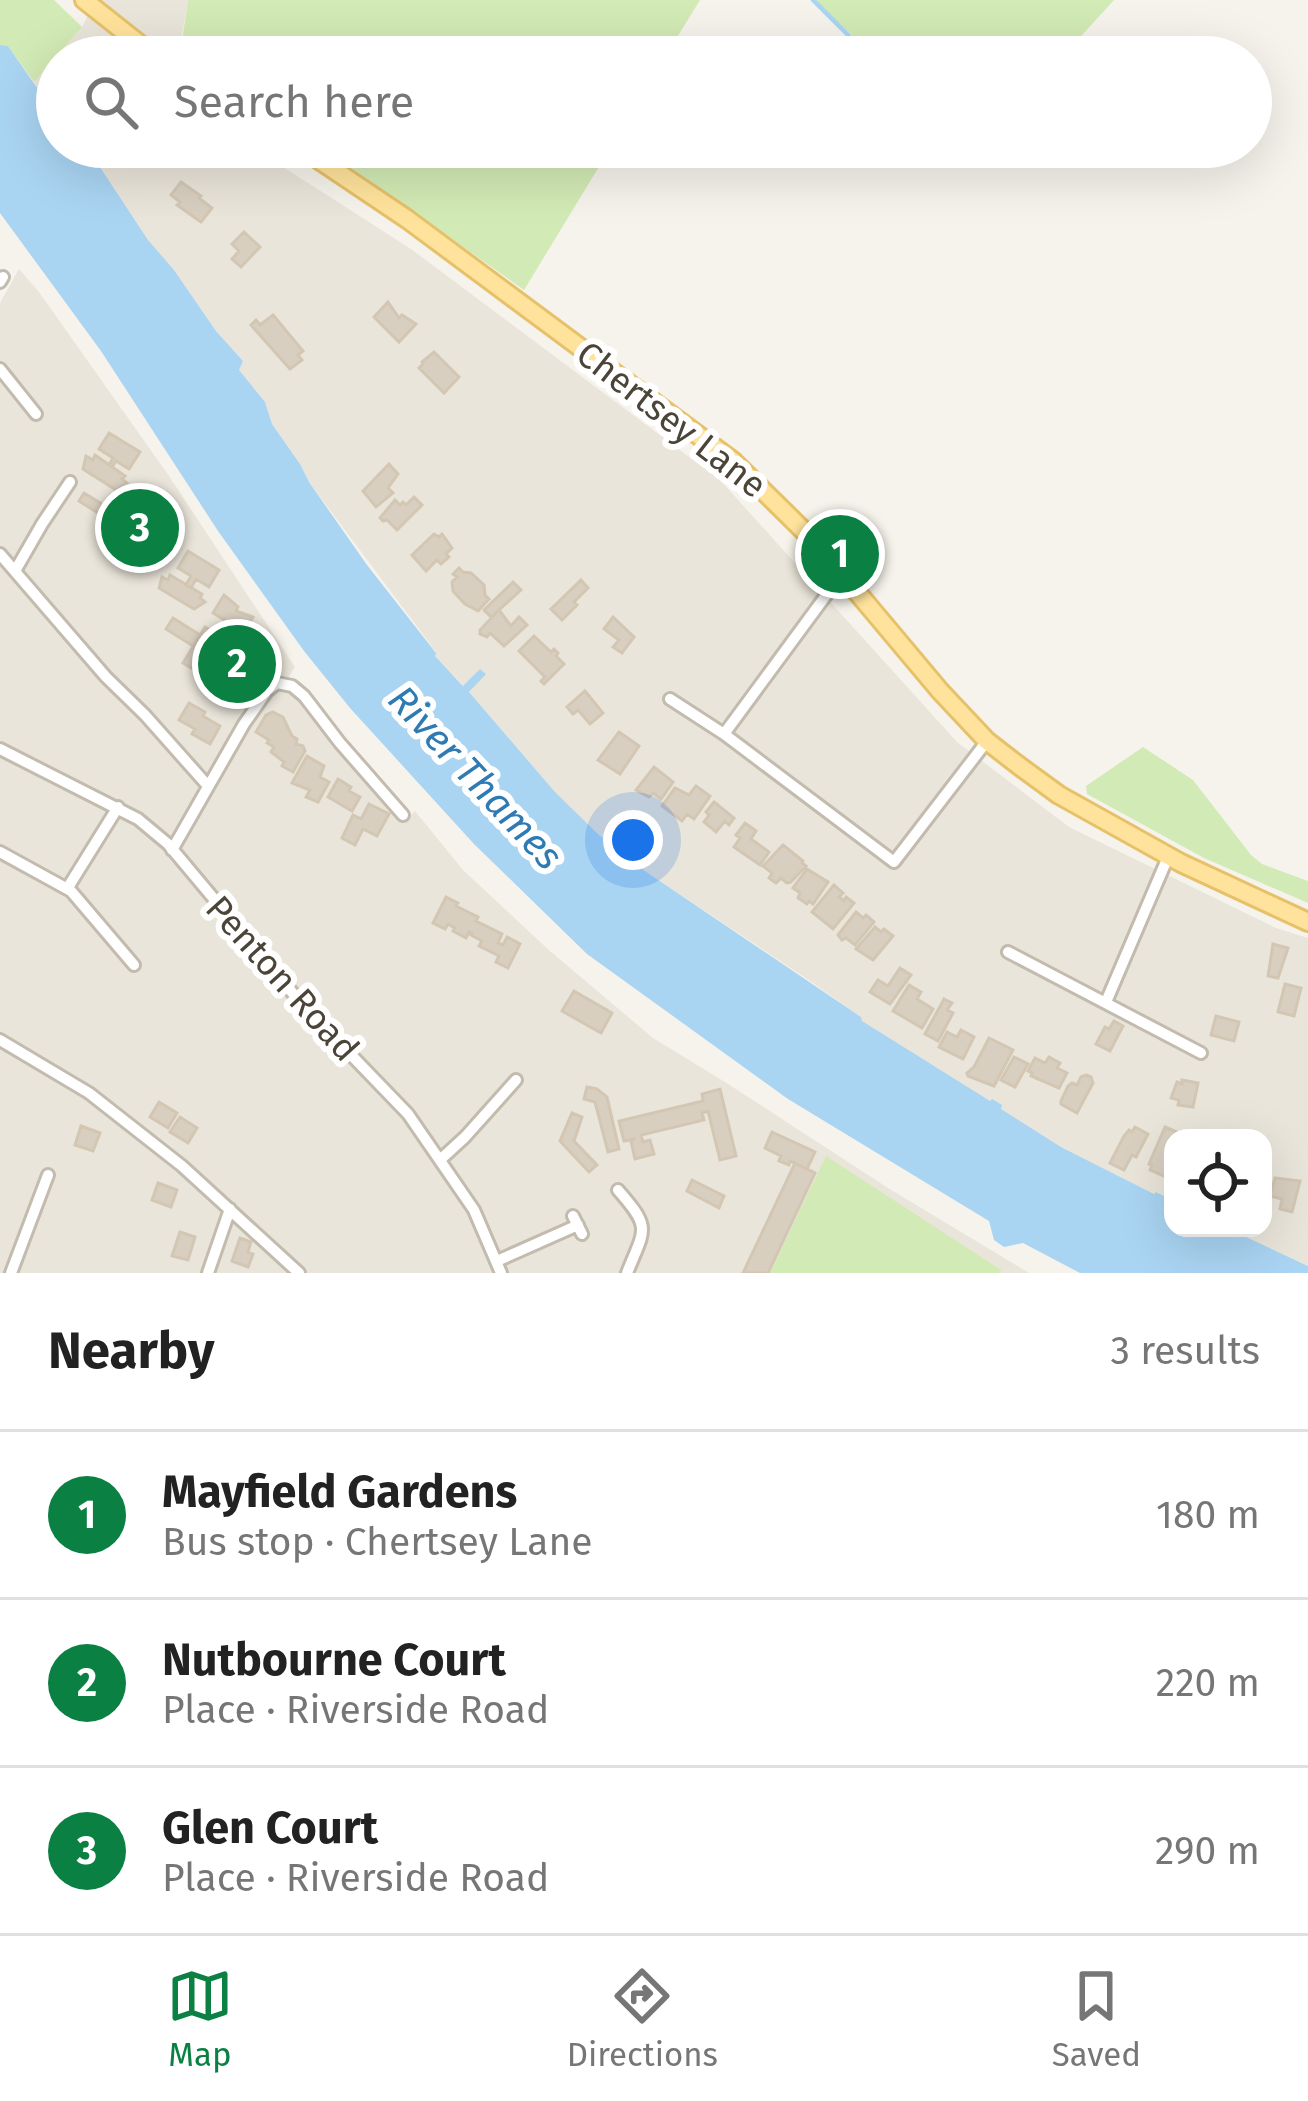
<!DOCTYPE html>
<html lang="en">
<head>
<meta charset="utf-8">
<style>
	:root { --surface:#fff; --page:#f2f2f2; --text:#222; --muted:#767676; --line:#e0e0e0; --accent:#0b8043 }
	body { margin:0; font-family:"Fira Sans",sans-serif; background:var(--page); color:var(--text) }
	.controls { position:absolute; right:36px; bottom:36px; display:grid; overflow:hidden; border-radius:24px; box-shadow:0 12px 48px #0002 }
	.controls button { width:108px; height:108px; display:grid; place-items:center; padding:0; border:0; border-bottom:3px solid var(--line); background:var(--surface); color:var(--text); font:60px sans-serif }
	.you { position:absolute; left:633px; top:840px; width:42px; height:42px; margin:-30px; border:9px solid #fff; border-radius:50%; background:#1a73e8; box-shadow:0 0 0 18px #1a73e833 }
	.badge { display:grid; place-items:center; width:78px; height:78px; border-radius:50%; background:var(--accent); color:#fff; font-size:39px; font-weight:700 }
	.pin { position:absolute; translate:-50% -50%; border:6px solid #fff; box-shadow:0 3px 12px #0006 }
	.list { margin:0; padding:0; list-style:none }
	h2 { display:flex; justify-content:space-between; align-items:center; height:156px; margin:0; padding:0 48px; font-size:51px }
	h2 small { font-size:39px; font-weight:400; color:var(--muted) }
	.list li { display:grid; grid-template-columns:78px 1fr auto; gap:36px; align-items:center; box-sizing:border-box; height:168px; padding:0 48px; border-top:3px solid var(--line) }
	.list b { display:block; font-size:45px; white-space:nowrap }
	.list p { margin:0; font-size:39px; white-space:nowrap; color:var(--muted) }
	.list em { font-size:39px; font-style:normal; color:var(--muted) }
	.icon { flex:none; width:66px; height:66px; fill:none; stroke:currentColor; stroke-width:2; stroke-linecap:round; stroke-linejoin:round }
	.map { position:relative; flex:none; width:1308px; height:1273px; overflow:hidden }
	.search { position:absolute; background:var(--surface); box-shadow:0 12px 48px #0002; left:36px; right:36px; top:36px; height:132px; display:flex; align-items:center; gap:30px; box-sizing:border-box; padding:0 42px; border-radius:66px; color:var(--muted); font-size:45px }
	.sheet { height:660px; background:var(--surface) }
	nav { display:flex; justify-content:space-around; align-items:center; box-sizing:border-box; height:168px; border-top:3px solid var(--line); background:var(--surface); font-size:33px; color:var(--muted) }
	nav a { display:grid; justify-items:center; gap:6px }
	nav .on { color:var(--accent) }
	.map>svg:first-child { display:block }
	.residential { fill:#eae5da }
	.green { fill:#d2eab5 }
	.water { fill:#a9d4f2 }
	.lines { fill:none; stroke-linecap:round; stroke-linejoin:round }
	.stream { stroke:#a9d4f2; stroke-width:4.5 }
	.building { fill:#d8cfc1; stroke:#d3c7b4; stroke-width:3 }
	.street-casing { stroke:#c2bbae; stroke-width:16 }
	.primary-casing { stroke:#e6c16a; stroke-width:22 }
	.street { stroke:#fff; stroke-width:10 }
	.primary { stroke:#ffe39c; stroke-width:16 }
	.labels { text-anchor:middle; stroke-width:12; stroke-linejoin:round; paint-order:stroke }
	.street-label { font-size:36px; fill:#4b4439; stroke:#fff }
	.water-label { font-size:39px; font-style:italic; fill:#2e7ab2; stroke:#fff }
</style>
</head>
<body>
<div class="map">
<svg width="1308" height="1273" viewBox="0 0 1308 1273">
	<rect width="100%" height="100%" fill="#f6f3ec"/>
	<path class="residential" d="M95,0H188L178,57H57V103L40,92L34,82L82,27Z
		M92,147H252L411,249L720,480L957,742L1069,827L1276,928L1308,938V1266L1227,1228H1263V1138H1173V1199L1157,1192L1154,1194L1061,1147L861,1021V1017L810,981L645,871L598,834L555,792L469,692L485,674L480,669L464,686L434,655L436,652L309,482L300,464L272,424L265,402L238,370L243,361L216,331L174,270L148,240L100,167Z
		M19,269L39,292L169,476L295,667L281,688L292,691L404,822L415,811L463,870L550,951L653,1038L725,1082L888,1188L1029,1273H0V303Z"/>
	<path class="green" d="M0,0H54L82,27L34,82L8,46L0,45Z
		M188,0H700L665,57H193L181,48Z
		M812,0H1114L1062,57H877Z
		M322,147H611L524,290Z
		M1143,747L1193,780L1251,855L1262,864L1308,881V903L1204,858L1087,794L1086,786Z
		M826,1156L1001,1270L1000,1273H770Z"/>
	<path class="water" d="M0,45L8,46L40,92L57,103V147H92L100,167L148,240L174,270L216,331L243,361L239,370L265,402L272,424L300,464L309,482L367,565L436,653L435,656L463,686L480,669L486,674L469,692L555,792L598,834L645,871L861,1017L862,1021L990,1101L992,1099L1002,1105L1001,1109L1061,1147L1154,1194L1156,1192L1173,1200V1228H1227L1308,1266V1273H1080L1023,1243L1004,1247L994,1240L989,1221L788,1099L587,954L474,844L350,708L304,651L218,531L101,351L0,213Z"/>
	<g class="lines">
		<path class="stream" d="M813,0L870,57"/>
	</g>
	<path class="building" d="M181,182L201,196L199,198L212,208L201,222L177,205L180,202L171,195Z
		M244,232L260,247L241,267L232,259L239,251L232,244Z
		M388,302L399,318L402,315L416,324L399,342L374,317Z
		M273,315L303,351L298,355L302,360L290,369L251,325L256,320L260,325Z
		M434,352L459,377L444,393L419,368L423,364L422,362Z
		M109,433L140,452L129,469L116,461L112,467L109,465L113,458L99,449Z
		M95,455L125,476L122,479L127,483L116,490L83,469L86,456L93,460Z
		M389,464L398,474L388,488L393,493L376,507L363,491Z
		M146,489L176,508L167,523L155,515L149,524L145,521L150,512L136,504Z
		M84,493L115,512L109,520L79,501Z
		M414,497L422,505L397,530L387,520L383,521L380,518L395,500L400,505L403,502L406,505Z
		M123,512L129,516L131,512L162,531L160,535L164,538L152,546L117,525Z
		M434,534L439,537L442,534L452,548L446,554L449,557L441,564L437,560L426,571L412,555Z
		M188,551L219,570L209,587L196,579L191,588L186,585L191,576L178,568Z
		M459,568L463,572L471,573L484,585L485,595L489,599L478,611L465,604L453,591L452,582L457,577L453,574Z
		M170,575L202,594L200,598L205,602L194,609L159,588L162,577L168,580Z
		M581,580L588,588L574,602L577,605L562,620L551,609Z
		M513,582L521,590L491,617L484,610Z
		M224,595L238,607L236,611L253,617L243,634L229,625L227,630L222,627L226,621L213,613Z
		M499,610L511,626L519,617L527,625L504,646L490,633L487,637L480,634V630Z
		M613,617L634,637L622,653L613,647L619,640L604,629Z
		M173,618L200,635L193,646L166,629Z
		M205,627L215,633L193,669L183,663Z
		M251,630L268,639L258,656L253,653L235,685L217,674L219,671L222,673L237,647L232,645L235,638L244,643Z
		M534,636L551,652L554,649L558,653L556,656L564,664L544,684L541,681L545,677L519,651Z
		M585,691L603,713L590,724L578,710L573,714L567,707Z
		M189,703L205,712L203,716L220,726L210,744L192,734L195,729L179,720Z
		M273,712L283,717L292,736L297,739L296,744L303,746L305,751L293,772L282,766L284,762L271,752L274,747L267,743L269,740L256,732L266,715Z
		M619,732L639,746L620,774L598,760Z
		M307,756L324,766L320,777L329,782L318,802L306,797L310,790L292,783Z
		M654,767L673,782L661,799L653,793L649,797L636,790Z
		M338,779L351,787L349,791L360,797L352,811L328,797Z
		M696,786L710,796L694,819L687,814L682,821L662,806L675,788L689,795Z
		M714,802L734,818L729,825L725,821L716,832L704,822L709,815L706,812Z
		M369,804L389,814L377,836L363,829L355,845L342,838L353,815L361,819Z
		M745,823L756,831L751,839L769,852L760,865L734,847L740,838L736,835Z
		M783,845L803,861L802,863L806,866L791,882L787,883L781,878L776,883L769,878L772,873L763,866Z
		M807,869L828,882L813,904L809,901L807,904L798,898L800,893L793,888Z
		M834,885L843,893L839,897L844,901L846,897L854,903L833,929L812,912Z
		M446,897L458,903L456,906L478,917L476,921L502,934L498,943L503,945L507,937L520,944L508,968L496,962L499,956L479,946L482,941L471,935L472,933L469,932L466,938L453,931L455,928L448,924L445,929L433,923Z
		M856,912L863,918L866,915L874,922L855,945L846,938L842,940L838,935Z
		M875,927L881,932L884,929L893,936L873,960L856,949Z
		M1273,944L1288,948L1278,978L1268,976Z
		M900,968L911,975L890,1004L870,992L878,980L888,986Z
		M1285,984L1301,988L1294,1016L1278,1012Z
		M909,985L921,992L917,999L933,1009L922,1028L893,1011Z
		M574,991L612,1013L601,1033L562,1011Z
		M944,999L952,1003L947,1010L953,1013L938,1041L925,1034Z
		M1216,1016L1239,1022L1234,1041L1211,1035Z
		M1114,1021L1123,1026L1110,1051L1096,1044L1105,1027L1109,1029Z
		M961,1030L974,1037L963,1059L939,1047L947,1032L957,1037Z
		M989,1038L1013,1050L994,1086L968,1076L967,1073L974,1067Z
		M1014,1057L1028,1064L1015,1087L1001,1080Z
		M1049,1057L1060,1063L1057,1068L1067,1073L1059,1088L1031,1076L1032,1073L1028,1071L1035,1058L1045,1063Z
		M1086,1075L1091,1077L1093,1083L1077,1113L1061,1104V1101L1068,1086L1072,1083L1077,1085L1081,1077Z
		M1182,1080L1198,1083L1193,1107L1178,1105L1179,1100L1171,1098L1177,1082L1182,1084Z
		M587,1087L597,1089L607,1097L619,1149L608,1152L595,1102L584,1099Z
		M720,1089L736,1156L720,1160L708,1111L702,1113L704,1120L641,1135L643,1142L650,1140L654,1154L635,1159L631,1141L635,1139L624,1141L619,1121L703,1101L702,1094Z
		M159,1102L177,1113L168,1128L150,1117Z
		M572,1113L582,1117L574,1141L597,1165L589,1172L560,1141Z
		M180,1117L197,1128L188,1143L170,1132Z
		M81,1126L100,1133L93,1151L75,1145Z
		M1135,1127L1148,1134L1136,1157L1132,1155L1124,1170L1110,1163L1124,1136L1129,1130L1132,1132Z
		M1165,1127L1184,1135L1183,1138H1173V1162L1169,1173L1166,1172L1164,1176L1150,1170L1152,1165L1149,1164Z
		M772,1132L815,1152L807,1169L790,1161L789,1165L779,1161L781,1156L765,1148Z
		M795,1163L815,1173L768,1273H743Z
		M1275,1178L1300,1181L1292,1212L1280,1209L1282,1199L1270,1196Z
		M692,1180L724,1196L719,1208L687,1191Z
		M158,1183L177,1190L171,1207L152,1200Z
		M180,1232L195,1237L188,1260L172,1256Z
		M240,1238L251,1242L248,1252L253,1254L248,1267L232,1261Z"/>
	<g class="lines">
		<g class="street-casing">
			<path id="street" d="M0,282L3,277
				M0,369L36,414
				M0,554L106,677L145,715L208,786
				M15,571L42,524L70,482
				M841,575L724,734L894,862L987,741
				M670,699L724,734
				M0,749L138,819L168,844L301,1003L408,1114L474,1210L501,1273
				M172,850L244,724L267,691L277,683L292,686L304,696L340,743L403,815
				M0,852L71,891L134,965
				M67,889L118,807
				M1008,952L1201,1053
				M1106,1002L1168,857
				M0,1040L89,1093L182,1166L299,1273
				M441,1159L465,1137L516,1080
				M618,1190C652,1229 645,1228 627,1273
				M573,1216L582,1234
				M497,1261L578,1225
				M11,1273L48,1175
				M208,1273L230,1209"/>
		</g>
		<g class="primary-casing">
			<path id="primary" d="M84,0L156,57
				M300,147L407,219L733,461L815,542L940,691L987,741L1018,765L1059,795L1181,863L1308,922"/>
		</g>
		<use href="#street" class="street"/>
		<use href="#primary" class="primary"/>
	</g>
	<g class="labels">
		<g class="street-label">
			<text transform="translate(672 419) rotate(38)" y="13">Chertsey Lane</text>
			<text transform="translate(283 978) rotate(48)" y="13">Penton Road</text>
		</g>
		<g class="water-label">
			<text transform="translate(476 777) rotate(47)" y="14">River Thames</text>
		</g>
	</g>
</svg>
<div class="controls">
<button><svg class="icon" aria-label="locate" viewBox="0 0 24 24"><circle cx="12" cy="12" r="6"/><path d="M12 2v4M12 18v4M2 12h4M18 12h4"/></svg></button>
</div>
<div class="you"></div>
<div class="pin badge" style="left:840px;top:554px">1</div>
<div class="pin badge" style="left:237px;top:664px">2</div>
<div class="pin badge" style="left:140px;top:528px">3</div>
<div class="search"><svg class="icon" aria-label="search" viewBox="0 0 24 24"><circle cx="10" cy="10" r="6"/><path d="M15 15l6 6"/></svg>Search here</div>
</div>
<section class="sheet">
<h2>Nearby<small>3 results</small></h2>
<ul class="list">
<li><span class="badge">1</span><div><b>Mayfield Gardens</b><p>Bus stop · Chertsey Lane</p></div><em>180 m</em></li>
<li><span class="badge">2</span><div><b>Nutbourne Court</b><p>Place · Riverside Road</p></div><em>220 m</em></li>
<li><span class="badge">3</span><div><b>Glen Court</b><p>Place · Riverside Road</p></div><em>290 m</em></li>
</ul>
</section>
<nav>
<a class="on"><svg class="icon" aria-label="map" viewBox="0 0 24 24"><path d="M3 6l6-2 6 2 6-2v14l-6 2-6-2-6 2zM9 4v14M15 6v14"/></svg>Map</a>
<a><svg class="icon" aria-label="directions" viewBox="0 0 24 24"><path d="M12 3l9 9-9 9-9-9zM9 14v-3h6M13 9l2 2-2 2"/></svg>Directions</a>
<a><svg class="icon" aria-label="saved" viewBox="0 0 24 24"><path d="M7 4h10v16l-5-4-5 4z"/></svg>Saved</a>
</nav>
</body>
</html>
